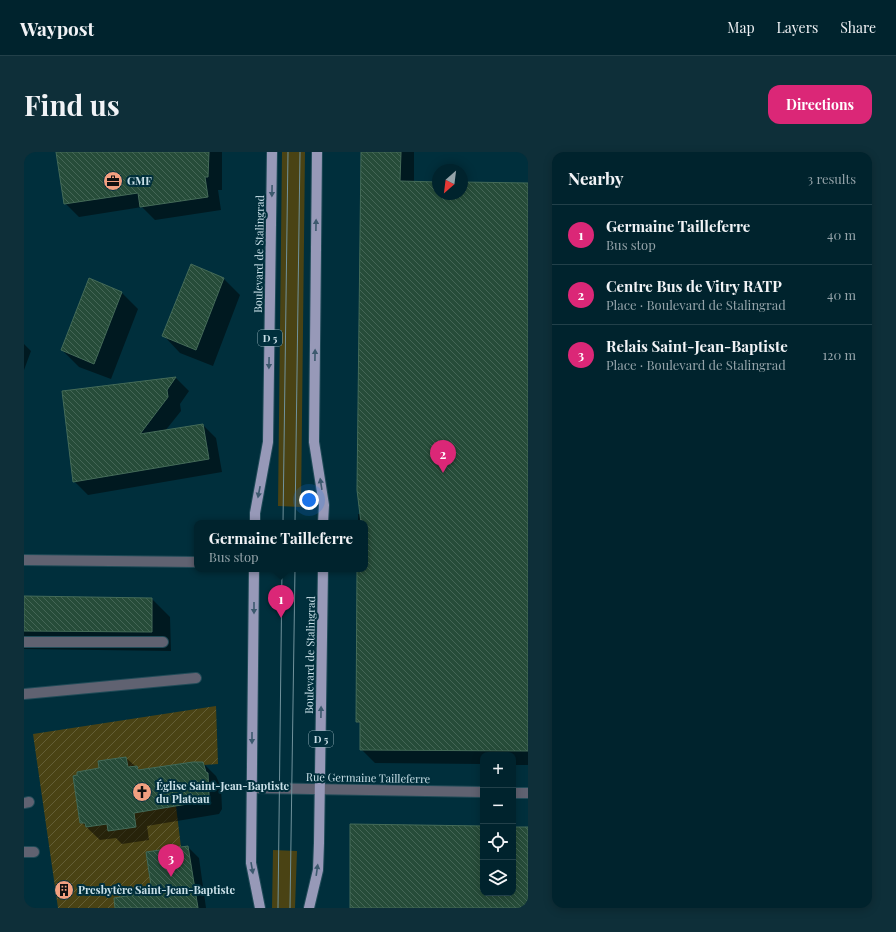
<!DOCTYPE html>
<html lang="en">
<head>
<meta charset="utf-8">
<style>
	:root { --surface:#00232d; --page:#0e2f39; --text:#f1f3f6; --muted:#95a4aa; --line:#224049; --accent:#db2777 }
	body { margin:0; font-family:"Playfair Display",serif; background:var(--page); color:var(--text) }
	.controls { position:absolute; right:12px; bottom:12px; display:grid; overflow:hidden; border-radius:8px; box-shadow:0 2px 10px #0003 }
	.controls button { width:36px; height:36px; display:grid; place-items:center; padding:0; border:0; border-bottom:1px solid var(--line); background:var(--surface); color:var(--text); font:20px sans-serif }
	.compass { position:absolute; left:408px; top:12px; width:36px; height:36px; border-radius:50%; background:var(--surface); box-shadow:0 2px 10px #0003; rotate:208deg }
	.you { position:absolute; left:285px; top:348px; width:14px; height:14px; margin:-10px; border:3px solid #fff; border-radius:50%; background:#1a73e8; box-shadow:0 0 0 6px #1a73e833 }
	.badge { display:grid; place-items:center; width:26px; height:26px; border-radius:50%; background:var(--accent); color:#fff; font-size:13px; font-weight:700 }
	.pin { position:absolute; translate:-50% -33px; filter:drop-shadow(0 1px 2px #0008) }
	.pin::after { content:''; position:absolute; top:21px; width:14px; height:12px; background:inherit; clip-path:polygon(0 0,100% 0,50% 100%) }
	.popup { position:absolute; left:170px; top:368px; width:174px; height:52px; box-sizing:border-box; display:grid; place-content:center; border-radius:8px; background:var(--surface); filter:drop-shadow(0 1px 3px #0005); font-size:13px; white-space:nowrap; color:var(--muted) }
	.popup b { font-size:15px; color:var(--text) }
	.popup::after { content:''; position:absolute; left:50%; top:100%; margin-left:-8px; border:8px solid transparent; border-top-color:var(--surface) }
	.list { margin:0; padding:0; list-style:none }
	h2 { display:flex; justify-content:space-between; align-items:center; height:52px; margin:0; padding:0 16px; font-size:17px }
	h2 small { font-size:13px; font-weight:400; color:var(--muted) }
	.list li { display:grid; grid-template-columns:26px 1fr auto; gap:12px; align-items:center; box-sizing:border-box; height:60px; padding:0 16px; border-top:1px solid var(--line) }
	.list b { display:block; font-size:15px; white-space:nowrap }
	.list p { margin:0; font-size:13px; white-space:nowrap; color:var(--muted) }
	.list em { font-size:13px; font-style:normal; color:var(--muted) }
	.icon { flex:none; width:22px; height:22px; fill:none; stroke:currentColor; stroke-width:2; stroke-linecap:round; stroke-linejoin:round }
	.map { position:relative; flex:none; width:504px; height:756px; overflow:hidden; border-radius:12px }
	header { display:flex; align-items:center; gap:24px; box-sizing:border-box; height:56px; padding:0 20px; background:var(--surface); border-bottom:1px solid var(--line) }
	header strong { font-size:19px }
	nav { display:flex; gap:22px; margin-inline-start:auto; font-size:14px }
	.intro { display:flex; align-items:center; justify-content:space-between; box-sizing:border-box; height:96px; padding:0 24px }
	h1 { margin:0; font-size:28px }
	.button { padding:10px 18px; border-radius:12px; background:var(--accent); color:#fff; font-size:14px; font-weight:700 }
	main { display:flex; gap:24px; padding:0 24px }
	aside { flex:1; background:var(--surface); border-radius:12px; box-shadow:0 2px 10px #0003 }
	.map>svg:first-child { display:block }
	.green { fill:#4a4314 }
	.garden { fill:url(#garden-furrows) }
	.shadow { fill:#0007 }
	.building { fill:url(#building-back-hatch); stroke:#446b58 }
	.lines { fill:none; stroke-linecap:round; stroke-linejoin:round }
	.lane-casing { stroke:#204b58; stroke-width:12 }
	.street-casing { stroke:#204b58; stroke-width:12 }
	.primary-casing { stroke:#204b58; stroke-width:12 }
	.lane { stroke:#606271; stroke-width:10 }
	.street { stroke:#606271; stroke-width:10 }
	.primary { stroke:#9799b8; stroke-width:10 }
	.tram { stroke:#70929c; stroke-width:1 }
	.oneway { fill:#3c596e }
	.labels { text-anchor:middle; stroke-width:4; stroke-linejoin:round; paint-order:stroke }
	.shield { fill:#002f3c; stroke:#8dabb4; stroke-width:1 }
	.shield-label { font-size:10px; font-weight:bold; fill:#c9e0e8 }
	.poi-label { font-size:11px; font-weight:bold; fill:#c9e0e8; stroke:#002f3c; text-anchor:start }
	.street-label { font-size:11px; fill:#c9e0e8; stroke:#002f3c }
</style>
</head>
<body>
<header>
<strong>Waypost</strong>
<nav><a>Map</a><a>Layers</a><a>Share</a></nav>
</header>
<div class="intro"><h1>Find us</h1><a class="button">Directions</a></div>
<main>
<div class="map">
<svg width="504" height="756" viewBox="0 0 504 756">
	<defs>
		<pattern id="garden-furrows" width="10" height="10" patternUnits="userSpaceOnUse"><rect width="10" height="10" fill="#4a4314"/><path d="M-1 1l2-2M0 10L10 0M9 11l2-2" fill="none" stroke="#635e36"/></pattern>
		<pattern id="building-back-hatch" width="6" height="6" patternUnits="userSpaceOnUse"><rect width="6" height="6" fill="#264c39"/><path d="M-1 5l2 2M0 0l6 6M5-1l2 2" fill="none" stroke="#446656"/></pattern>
	</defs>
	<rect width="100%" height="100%" fill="#002f3c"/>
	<path class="green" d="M258,0H281L277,355L254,354Z
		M249,698L273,699L271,756H248Z"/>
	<path class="garden" d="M192,554L194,612L180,613L178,610H168L114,618L113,614L104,615L102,605L74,609L75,616L49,625L56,671H61L62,675L83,672L84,679L112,675L110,661L152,654L157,695L122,700L125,722L131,739L99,744L101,756H34L9,582Z"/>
	<path class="shadow" d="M33,0H198V38H194L197,58L131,68L118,55L55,65L41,51Z
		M338,0H390V30L414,31V42H438V31L504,32V613H489V603H459V612L351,611L337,597V573L333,569L334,417H341V371H334V362H337Z
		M200,127L216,143L189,214L156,201L140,184Z
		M98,141L114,157L87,227L55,215L38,198Z
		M0,192L7,199L0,218Z
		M152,226L165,239L156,252L157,259L141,279L179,273L192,286L198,320L64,343L50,329L39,240Z
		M0,445L128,447L146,465L147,499L0,497Z
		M102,606L117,619L179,611L192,624L197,635L198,657L195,662L123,674L125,688L98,692L92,686L76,688L57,670L76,617Z
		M164,695L175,706L182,756H102L129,740Z"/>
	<path class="building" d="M32,0H185L184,25H181L184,45L116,55L114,41L40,52Z
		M337,0H377L376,29L414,30V42H438V30L504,31V599L336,598V570H332L333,417H341V371H337L333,338Z
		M167,112L200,126L172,198L138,184Z
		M65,126L98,140L70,212L37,198Z
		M152,225L143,238L144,245L116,282L179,272L185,307L49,330L38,239Z
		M0,444L128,446V480L0,479Z
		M102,605L104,615L113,614L114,618L169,610H179L182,620L184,621L185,643L181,649L110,661L112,675L84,679L83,672L62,675L61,671H56L49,624L53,623V620L75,616L74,609Z
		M326,672L459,674V741H489V675H504V756H326Z
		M164,694L174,756H91L90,746L128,740L122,700Z"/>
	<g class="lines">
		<g class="lane-casing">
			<path id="lane" d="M0,408L173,410
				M0,490H139
				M0,542L172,526
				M0,651L5,650
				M0,700H10"/>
		</g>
		<g class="street-casing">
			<path id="street" d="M228,636L459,640
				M489,641H504"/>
		</g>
		<g class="primary-casing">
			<path id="primary" d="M293,0L290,290L300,353L299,371
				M231,371V361L244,290L248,0
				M230,417L227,711L236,756
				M285,756L294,718L295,691L299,417"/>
		</g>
		<use href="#lane" class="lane"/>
		<use href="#street" class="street"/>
		<use href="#primary" class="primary"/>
		<path class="tram" d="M259,371L264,0
			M271,371L276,0
			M254,756L258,417
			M266,756L271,417"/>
	</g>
	<defs><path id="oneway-solid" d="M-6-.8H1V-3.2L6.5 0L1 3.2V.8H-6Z"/></defs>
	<g class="oneway">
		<use href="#oneway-solid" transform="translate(248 39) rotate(91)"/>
		<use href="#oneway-solid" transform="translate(292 73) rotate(-89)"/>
		<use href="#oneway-solid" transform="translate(291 203) rotate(-89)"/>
		<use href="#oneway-solid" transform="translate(245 211) rotate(91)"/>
		<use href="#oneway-solid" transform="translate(297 332) rotate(-99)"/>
		<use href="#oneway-solid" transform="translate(235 340) rotate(101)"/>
		<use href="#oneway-solid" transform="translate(230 456) rotate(90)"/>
		<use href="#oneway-solid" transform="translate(297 560) rotate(-89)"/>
		<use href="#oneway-solid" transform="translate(228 586) rotate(90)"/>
		<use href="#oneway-solid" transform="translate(228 716) rotate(80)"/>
		<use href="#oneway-solid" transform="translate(293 718) rotate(-82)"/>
	</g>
	<defs>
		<g id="office-disc" transform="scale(1)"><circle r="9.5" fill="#f2a080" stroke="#002f3c"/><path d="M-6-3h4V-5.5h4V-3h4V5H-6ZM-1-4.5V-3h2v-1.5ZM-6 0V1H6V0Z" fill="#111"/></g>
		<g id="church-disc" transform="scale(1)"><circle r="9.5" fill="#f2a080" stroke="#002f3c"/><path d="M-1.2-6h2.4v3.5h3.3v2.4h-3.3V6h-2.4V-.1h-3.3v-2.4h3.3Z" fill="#111"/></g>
		<g id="building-disc" transform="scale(1)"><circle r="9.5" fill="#f2a080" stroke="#002f3c"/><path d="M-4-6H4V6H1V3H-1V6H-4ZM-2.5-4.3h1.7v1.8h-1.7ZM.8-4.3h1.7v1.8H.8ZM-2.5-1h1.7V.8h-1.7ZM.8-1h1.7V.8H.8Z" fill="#111"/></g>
	</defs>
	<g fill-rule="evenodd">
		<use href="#office-disc" x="89" y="29"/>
		<use href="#church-disc" x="118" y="640"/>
		<use href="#building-disc" x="40" y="738"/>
	</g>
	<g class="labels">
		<g class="shield">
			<rect x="234" y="178" width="24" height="16" rx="3"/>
			<rect x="285" y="579" width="24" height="16" rx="3"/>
		</g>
		<g class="shield-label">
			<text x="246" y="190">D 5</text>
			<text x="297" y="591">D 5</text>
		</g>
		<g class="poi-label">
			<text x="103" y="33">GMF</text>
			<text x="132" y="638">Église Saint-Jean-Baptiste<tspan x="132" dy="13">du Plateau</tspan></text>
			<text x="54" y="742">Presbytère Saint-Jean-Baptiste</text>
		</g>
		<g class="street-label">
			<text transform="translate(235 102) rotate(-89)" y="4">Boulevard de Stalingrad</text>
			<text transform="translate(286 503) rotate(-89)" y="4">Boulevard de Stalingrad</text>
			<text transform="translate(344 626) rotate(1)" y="4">Rue Germaine Tailleferre</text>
		</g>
	</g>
</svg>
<div class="controls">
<button>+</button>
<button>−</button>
<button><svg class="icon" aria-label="locate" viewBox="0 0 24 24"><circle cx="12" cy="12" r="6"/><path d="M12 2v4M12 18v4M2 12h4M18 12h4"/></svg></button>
<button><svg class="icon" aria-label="layers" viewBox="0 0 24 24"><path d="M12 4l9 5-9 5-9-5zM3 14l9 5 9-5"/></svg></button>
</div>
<svg class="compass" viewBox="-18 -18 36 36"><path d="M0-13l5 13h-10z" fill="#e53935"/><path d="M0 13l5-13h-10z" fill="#95a4aa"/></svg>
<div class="you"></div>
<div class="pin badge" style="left:257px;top:466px">1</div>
<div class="popup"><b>Germaine Tailleferre</b>Bus stop</div>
<div class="pin badge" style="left:419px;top:321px">2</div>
<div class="pin badge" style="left:147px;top:725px">3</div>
</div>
<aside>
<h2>Nearby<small>3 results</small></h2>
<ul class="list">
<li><span class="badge">1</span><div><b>Germaine Tailleferre</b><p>Bus stop</p></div><em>40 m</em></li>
<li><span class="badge">2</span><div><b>Centre Bus de Vitry RATP</b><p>Place · Boulevard de Stalingrad</p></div><em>40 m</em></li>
<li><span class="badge">3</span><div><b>Relais Saint-Jean-Baptiste</b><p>Place · Boulevard de Stalingrad</p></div><em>120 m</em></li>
</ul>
</aside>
</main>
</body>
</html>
